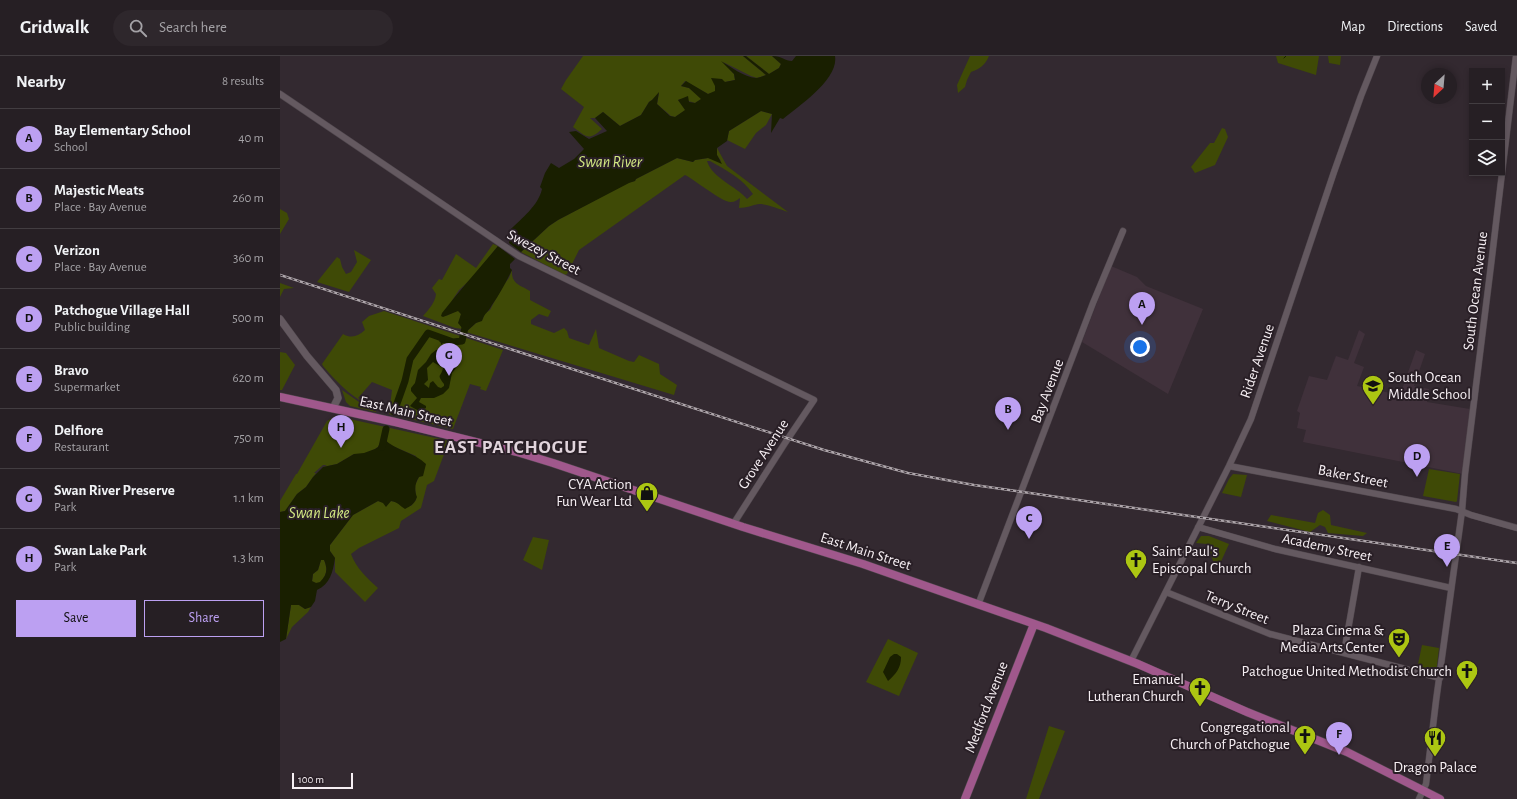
<!DOCTYPE html>
<html lang="en">
<head>
<meta charset="utf-8">
<style>
	:root { --surface:#261f24; --page:#2e272c; --text:#f1f3f6; --muted:#a4a2a6; --line:#423d41; --accent:#bca0f2 }
	body { margin:0; font-family:"Alegreya Sans",sans-serif; background:var(--page); color:var(--text) }
	.controls { position:absolute; right:12px; top:12px; display:grid; overflow:hidden; border-radius:0px; box-shadow:0 2px 6px #0003 }
	.controls button { width:36px; height:36px; display:grid; place-items:center; padding:0; border:0; border-bottom:1px solid var(--line); background:var(--surface); color:var(--text); font:20px sans-serif }
	.compass { position:absolute; left:1141px; top:12px; width:36px; height:36px; border-radius:50%; background:var(--surface); box-shadow:0 2px 6px #0003; rotate:206deg }
	.scale { position:absolute; left:12px; bottom:10px; width:61px; box-sizing:border-box; padding-left:4px; border:2px solid #f6eff3; border-top:0; font-size:11px; line-height:14px; white-space:nowrap; color:#f6eff3; -webkit-text-stroke:3px #291f26; paint-order:stroke }
	.you { position:absolute; left:860px; top:291px; width:14px; height:14px; margin:-10px; border:3px solid #fff; border-radius:50%; background:#1a73e8; box-shadow:0 0 0 6px #1a73e833 }
	.badge { display:grid; place-items:center; width:26px; height:26px; border-radius:50%; background:var(--accent); color:#111; font-size:13px; font-weight:700 }
	.pin { position:absolute; translate:-50% -33px; filter:drop-shadow(0 1px 2px #0008) }
	.pin::after { content:''; position:absolute; top:21px; width:14px; height:12px; background:inherit; clip-path:polygon(0 0,100% 0,50% 100%) }
	.list { margin:0; padding:0; list-style:none }
	h2 { display:flex; justify-content:space-between; align-items:center; height:52px; margin:0; padding:0 16px; font-size:17px }
	h2 small { font-size:13px; font-weight:400; color:var(--muted) }
	.list li { display:grid; grid-template-columns:26px 1fr auto; gap:12px; align-items:center; box-sizing:border-box; height:60px; padding:0 16px; border-top:1px solid var(--line) }
	.list b { display:block; font-size:15px; white-space:nowrap }
	.list p { margin:0; font-size:13px; white-space:nowrap; color:var(--muted) }
	.list em { font-size:13px; font-style:normal; color:var(--muted) }
	.actions { display:flex; gap:8px; padding:12px 16px }
	.actions a { flex:1; padding:9px 0; border:1px solid var(--accent); border-radius:0px; text-align:center; font-size:14px; color:var(--accent) }
	.actions .main { background:var(--accent); color:#111 }
	.icon { flex:none; width:22px; height:22px; fill:none; stroke:currentColor; stroke-width:2; stroke-linecap:round; stroke-linejoin:round }
	.map { position:relative; flex:none; width:1237px; height:743px; overflow:hidden }
	header { display:flex; align-items:center; gap:24px; box-sizing:border-box; height:56px; padding:0 20px; background:var(--surface); border-bottom:1px solid var(--line) }
	header strong { font-size:19px }
	nav { display:flex; gap:22px; margin-inline-start:auto; font-size:14px }
	.search { width:280px; height:36px; background:var(--page); display:flex; align-items:center; gap:10px; box-sizing:border-box; padding:0 14px; border-radius:22px; color:var(--muted); font-size:15px }
	main { display:flex }
	aside { flex:1; background:var(--surface) }
	.map>svg:first-child { display:block }
	.built { fill:#40313b }
	.green { fill:#3f4a06; fill-rule:evenodd }
	.water { fill:#191f00; fill-rule:evenodd }
	.lines { fill:none; stroke-linecap:round; stroke-linejoin:round }
	.stream { stroke:#191f00; stroke-width:1 }
	.river { stroke:#191f00; stroke-width:7 }
	.tertiary-casing { stroke:#50474d; stroke-width:7 }
	.secondary-casing { stroke:#50474d; stroke-width:8 }
	.primary-casing { stroke:#50474d; stroke-width:9 }
	.tertiary { stroke:#645960; stroke-width:6 }
	.secondary { stroke:#645960; stroke-width:7 }
	.primary { stroke:#a0588c; stroke-width:8 }
	.rail-casing { stroke:#aea6ab; stroke-width:2.5 }
	.rail { stroke:#291f26; stroke-width:1; stroke-dasharray:3; stroke-linecap:butt }
	.labels { text-anchor:middle; stroke-width:4; stroke-linejoin:round; paint-order:stroke }
	.street-label { font-size:15px; fill:#f6eff3; stroke:#291f26 }
	.poi-label { font-size:15px; fill:#f6eff3; stroke:#291f26; text-anchor:end }
	.water-label { font-size:16px; font-style:italic; fill:#d2e883; stroke:#291f26 }
	.district-label { font-size:19px; font-weight:bold; letter-spacing:1px; fill:#e1d4dc; stroke:#291f26 }
</style>
</head>
<body>
<header>
<strong>Gridwalk</strong>
<div class="search"><svg class="icon" aria-label="search" viewBox="0 0 24 24"><circle cx="10" cy="10" r="6"/><path d="M15 15l6 6"/></svg>Search here</div>
<nav><a>Map</a><a>Directions</a><a>Saved</a></nav>
</header>
<main>
<aside>
<h2>Nearby<small>8 results</small></h2>
<ul class="list">
<li><span class="badge">A</span><div><b>Bay Elementary School</b><p>School</p></div><em>40 m</em></li>
<li><span class="badge">B</span><div><b>Majestic Meats</b><p>Place · Bay Avenue</p></div><em>260 m</em></li>
<li><span class="badge">C</span><div><b>Verizon</b><p>Place · Bay Avenue</p></div><em>360 m</em></li>
<li><span class="badge">D</span><div><b>Patchogue Village Hall</b><p>Public building</p></div><em>500 m</em></li>
<li><span class="badge">E</span><div><b>Bravo</b><p>Supermarket</p></div><em>620 m</em></li>
<li><span class="badge">F</span><div><b>Delfiore</b><p>Restaurant</p></div><em>750 m</em></li>
<li><span class="badge">G</span><div><b>Swan River Preserve</b><p>Park</p></div><em>1.1 km</em></li>
<li><span class="badge">H</span><div><b>Swan Lake Park</b><p>Park</p></div><em>1.3 km</em></li>
</ul>
<div class="actions"><a class="main">Save</a><a>Share</a></div>
</aside>
<div class="map">
<svg width="1237" height="743" viewBox="0 0 1237 743">
	<rect width="100%" height="100%" fill="#332930"/>
	<path class="built" d="M831,210L857,221L866,230L923,253L888,338L802,286Z
		M1079,274L1085,278L1074,307L1084,311L1077,330L1120,339L1136,294L1145,298L1134,330L1149,333L1147,346L1190,353L1183,418L1023,386L1026,374L1017,372L1020,357L1017,355L1029,320L1047,324L1056,300L1068,304Z"/>
	<path class="green" d="M303,0H463L486,19L477,22L471,20L443,6L454,18L455,24L445,26L432,23L436,30L435,36L428,38L405,25L401,30L409,32L422,43L415,47L402,43L398,44L406,54L395,61L391,60L377,48L379,37L372,44L369,46L361,59L340,70L323,56L315,62H310L322,73C308,86 306,80 293,71L304,51L281,33L286,24Z
		M466,0H492L501,8L499,12L489,18Z
		M690,0H709C705,9 700,13 691,16L687,24L685,31L678,37L677,29Z
		M996,0H1039L1036,19L998,7Z
		M1048,0H1061L1060,9L1049,7Z
		M481,55L492,58L486,69L476,77L465,93L447,84L449,75Z
		M942,72L945,73L948,81L935,109L915,117L911,111L930,87H934Z
		M437,92L447,110L508,156C499,153 488,148 479,148C472,149 467,152 459,152L460,142C457,144 455,146 451,146C443,147 415,124 405,119L299,194L287,218L285,219L241,196L269,170L278,164L349,126L355,125L356,123L397,102L413,106L415,104L428,102L441,105L437,99ZM427,105H430C446,114 463,123 473,138L467,143C456,130 432,122 427,105Z
		M0,153L7,157L9,163L0,178Z
		M213,188L218,190L192,222L179,234L173,243L166,260L178,254L181,258L180,263L183,273L175,272L143,260C149,253 155,247 156,238L152,232L159,223L162,224L176,198L196,212Z
		M74,194L91,204L69,236L37,226L57,201L60,203L62,211L66,218L71,216L77,206Z
		M232,214C231,228 240,229 250,235V244L271,255L268,261L259,258L251,264V268L274,277L284,272L287,275L289,282L309,289L316,273L319,292L349,305L354,306L359,299L379,308L380,318L397,329L394,339L186,276L196,267L203,263L204,258L210,254L222,231L229,222Z
		M0,227L14,232L4,233L0,241Z
		M104,255L223,294L206,335L200,333L201,331L190,328L173,373L109,358L112,334L92,326L78,342L94,350L97,354C74,343 60,330 43,310L42,308L63,278C72,283 78,280 85,274L82,266L89,260Z
		M0,296L6,297L15,309L2,334H0Z
		M62,334L79,346L96,355V356L70,350L66,346Z
		M56,360L169,385L154,425L147,429L141,452L121,465L119,472L79,492L71,498C76,512 87,522 98,532L85,546L55,516V502L50,495V489L73,459L98,445L108,448L111,445C117,446 124,449 131,450L136,444L135,429L139,421L136,400L110,389L105,384V383H102L98,391L95,393L84,398H74L57,408L43,411L47,409H43L34,417H36L26,431L17,438L5,455L0,456V445L16,418H17L47,365Z
		M1149,413L1180,418L1177,445L1176,446L1143,440Z
		M953,418L967,419L961,441L942,437L949,423Z
		M1043,454L1050,459L1051,469L1087,477L1083,480L1048,477L1045,471L1040,469L1030,476L987,465L991,459L1035,467L1038,457Z
		M921,480H929L949,488L938,512L933,505L927,488L916,487Z
		M253,481L269,484L262,514L243,504Z
		M41,504H44C48,513 47,519 40,527H36L32,526L33,518L38,514Z
		M13,548L19,549L25,553L31,551L28,556L12,571L6,583L11,549Z
		M608,583L638,597L619,640L586,626Z
		M1142,589L1159,592L1156,618L1137,613Z
		M769,670L785,675L759,743H746Z"/>
	<path class="water" d="M463,0H466L489,18L499,12L501,8L492,0C502,0 505,5 512,5L516,0H555C559,23 519,50 503,63L500,62L491,77L492,58L481,55L449,75L447,85L437,92V99L442,108L428,102L415,104L413,106L397,102L356,123L355,125L349,127L278,164L269,170L241,196L229,187L230,174C242,162 258,150 262,133L260,131L265,117L271,107L279,112L294,103L304,93L289,76L296,75L309,83L327,75L315,62L323,56L340,70L361,59L369,46L372,44L379,36L377,48L390,60L395,61L405,54L398,44L408,40L409,46L415,47L421,43L409,32L401,30L406,25L428,38L435,35V30L431,22L442,23L445,26L455,24L454,18L441,5C451,11 464,21 476,22C479,22 483,20 486,19Z
		M218,190L235,203L230,208V212L232,214C226,226 220,238 212,249C208,257 205,256 202,265L196,267L186,276H183V273L178,267L181,258L178,255L163,261L161,260L162,257C180,234 199,213 218,190Z
		M164,282L170,284L175,288L173,290L163,287L161,289V287L159,285Z
		M156,294C166,293 177,298 180,307L172,317L169,332L163,338L154,342H141L139,346L146,350V352L139,355L130,350L137,342L131,335V332L135,327L138,314L146,306L151,298ZM153,306L163,312C161,322 156,317 164,328V330L161,332L158,331L153,325L150,327L149,332L144,328L148,324L147,312Z
		M104,383C116,395 134,396 146,408L143,420L139,421C135,427 134,434 137,441C135,447 131,450 125,453C120,450 118,446 111,445L106,451L103,447L98,445L73,459L50,489V495L55,502C53,516 50,528 37,534L35,545L31,551L25,553L19,549H11L6,583L0,586V456L5,455L17,438L26,431L33,421L43,411L57,408L74,398L84,397L95,393L98,391L102,384ZM41,504H44C48,513 47,519 40,526L36,527L32,525L33,518L38,514Z
		M614,598H617L621,601C621,612 616,618 608,625L603,616L610,601Z"/>
	<g class="lines">
		<path class="stream" d="M1004,2L1006,0"/>
		<path class="river" d="M114,356L125,325L130,303L148,277L173,286L182,285L186,267
			M102,391L106,373"/>
		<g class="tertiary-casing">
			<path id="tertiary" d="M0,38L239,200L534,344L505,387L454,467
				M949,410L1176,453L1191,459L1237,472
				M918,471L995,493L1171,532
				M886,536L990,578L1160,622
				M698,549L813,247L843,175
				M1064,597L1079,511
				M851,605L949,410L971,363L1054,116L1081,40L1097,0
				M1139,743L1146,728L1156,645L1182,455L1185,418L1211,209L1236,0"/>
		</g>
		<g class="secondary-casing">
			<path id="secondary" d="M0,263L27,300L56,334L58,342L53,352"/>
		</g>
		<g class="primary-casing">
			<path id="primary" d="M0,341L115,366L237,396L273,407L463,471L583,508L766,572L858,608L967,656L1067,696L1160,743
				M685,743L754,568"/>
		</g>
		<use href="#tertiary" class="tertiary"/>
		<use href="#secondary" class="secondary"/>
		<use href="#primary" class="primary"/>
		<g class="rail-casing">
			<path id="rail" d="M0,219L544,394L628,417L694,429L1237,507"/>
		</g>
		<use href="#rail" class="rail"/>
	</g>
	<defs>
		<g id="school-pin" transform="scale(1.15)"><path d="M0 17L-7.5 6A9.5 9.5 0 1 1 7.5 6Z" fill="#acc612" stroke="#291f26"/><path d="M0-5L7-2L0 1L-7-2ZM-4 1L0 2.5L4 1V4Q0 6-4 4Z" fill="#111"/></g>
		<g id="shop-pin" transform="scale(1.15)"><path d="M0 17L-7.5 6A9.5 9.5 0 1 1 7.5 6Z" fill="#acc612" stroke="#291f26"/><path d="M-5-2.5h2.3a2.7 3.5 0 0 1 5.4 0H5L5.5 6h-11ZM-1.5-2.5h3a1.5 2.3 0 0 0-3 0Z" fill="#111"/></g>
		<g id="church-pin" transform="scale(1.15)"><path d="M0 17L-7.5 6A9.5 9.5 0 1 1 7.5 6Z" fill="#acc612" stroke="#291f26"/><path d="M-1.2-6h2.4v3.5h3.3v2.4h-3.3V6h-2.4V-.1h-3.3v-2.4h3.3Z" fill="#111"/></g>
		<g id="theatre-pin" transform="scale(1.15)"><path d="M0 17L-7.5 6A9.5 9.5 0 1 1 7.5 6Z" fill="#acc612" stroke="#291f26"/><path d="M-5-5.5Q0-4 5-5.5V0Q5 5 0 6Q-5 5-5 0ZM-3.3-2.5H-1v1.5H-3.3ZM1-2.5H3.3v1.5H1ZM-2.8 1Q0 5.5 2.8 1Z" fill="#111"/></g>
		<g id="restaurant-pin" transform="scale(1.15)"><path d="M0 17L-7.5 6A9.5 9.5 0 1 1 7.5 6Z" fill="#acc612" stroke="#291f26"/><path d="M-5-6h1v4h1v-4h1v4h1v-4h1v5L-1.5 .5V6h-2V.5L-5-1ZM5-6V6H3V1.5H1.5Q1.5-4 5-6Z" fill="#111"/></g>
	</defs>
	<g fill-rule="evenodd">
		<use href="#school-pin" x="1093" y="330"/>
		<use href="#shop-pin" x="367" y="437"/>
		<use href="#church-pin" x="856" y="504"/>
		<use href="#theatre-pin" x="1119" y="583"/>
		<use href="#church-pin" x="1187" y="615"/>
		<use href="#church-pin" x="920" y="632"/>
		<use href="#church-pin" x="1025" y="680"/>
		<use href="#restaurant-pin" x="1155" y="682"/>
	</g>
	<g class="labels">
		<g class="street-label">
			<text transform="translate(264 196) rotate(28)" y="5">Swezey Street</text>
			<text transform="translate(1195 235) rotate(-83)" y="5">South Ocean Avenue</text>
			<text transform="translate(977 305) rotate(-71)" y="5">Rider Avenue</text>
			<text transform="translate(767 335) rotate(-69)" y="5">Bay Avenue</text>
			<text transform="translate(126 355) rotate(13)" y="5">East Main Street</text>
			<text transform="translate(483 398) rotate(-57)" y="5">Grove Avenue</text>
			<text transform="translate(1073 420) rotate(11)" y="5">Baker Street</text>
			<text transform="translate(1047 491) rotate(12)" y="5">Academy Street</text>
			<text transform="translate(586 495) rotate(18)" y="5">East Main Street</text>
			<text transform="translate(957 551) rotate(22)" y="5">Terry Street</text>
			<text transform="translate(706 651) rotate(-69)" y="5">Medford Avenue</text>
		</g>
		<g class="poi-label">
			<text x="1108" y="326" text-anchor="start">South Ocean<tspan x="1108" dy="17">Middle School</tspan></text>
			<text x="352" y="433">CYA Action<tspan x="352" dy="17">Fun Wear Ltd</tspan></text>
			<text x="872" y="500" text-anchor="start">Saint Paul's<tspan x="872" dy="17">Episcopal Church</tspan></text>
			<text x="1104" y="579">Plaza Cinema &amp;<tspan x="1104" dy="17">Media Arts Center</tspan></text>
			<text x="1172" y="620">Patchogue United Methodist Church</text>
			<text x="904" y="628">Emanuel<tspan x="904" dy="17">Lutheran Church</tspan></text>
			<text x="1010" y="676">Congregational<tspan x="1010" dy="17">Church of Patchogue</tspan></text>
			<text x="1155" y="716" text-anchor="middle">Dragon Palace</text>
		</g>
		<g class="water-label">
			<text x="330" y="111">Swan River</text>
			<text x="39" y="462">Swan Lake</text>
		</g>
		<g class="district-label">
			<text x="231" y="397">EAST PATCHOGUE</text>
		</g>
	</g>
</svg>
<div class="controls">
<button>+</button>
<button>−</button>
<button><svg class="icon" aria-label="layers" viewBox="0 0 24 24"><path d="M12 4l9 5-9 5-9-5zM3 14l9 5 9-5"/></svg></button>
</div>
<svg class="compass" viewBox="-18 -18 36 36"><path d="M0-13l5 13h-10z" fill="#e53935"/><path d="M0 13l5-13h-10z" fill="#a4a2a6"/></svg>
<div class="scale">100 m</div>
<div class="you"></div>
<div class="pin badge" style="left:862px;top:269px">A</div>
<div class="pin badge" style="left:728px;top:374px">B</div>
<div class="pin badge" style="left:749px;top:483px">C</div>
<div class="pin badge" style="left:1137px;top:421px">D</div>
<div class="pin badge" style="left:1167px;top:511px">E</div>
<div class="pin badge" style="left:1059px;top:699px">F</div>
<div class="pin badge" style="left:169px;top:320px">G</div>
<div class="pin badge" style="left:61px;top:392px">H</div>
</div>
</main>
</body>
</html>
